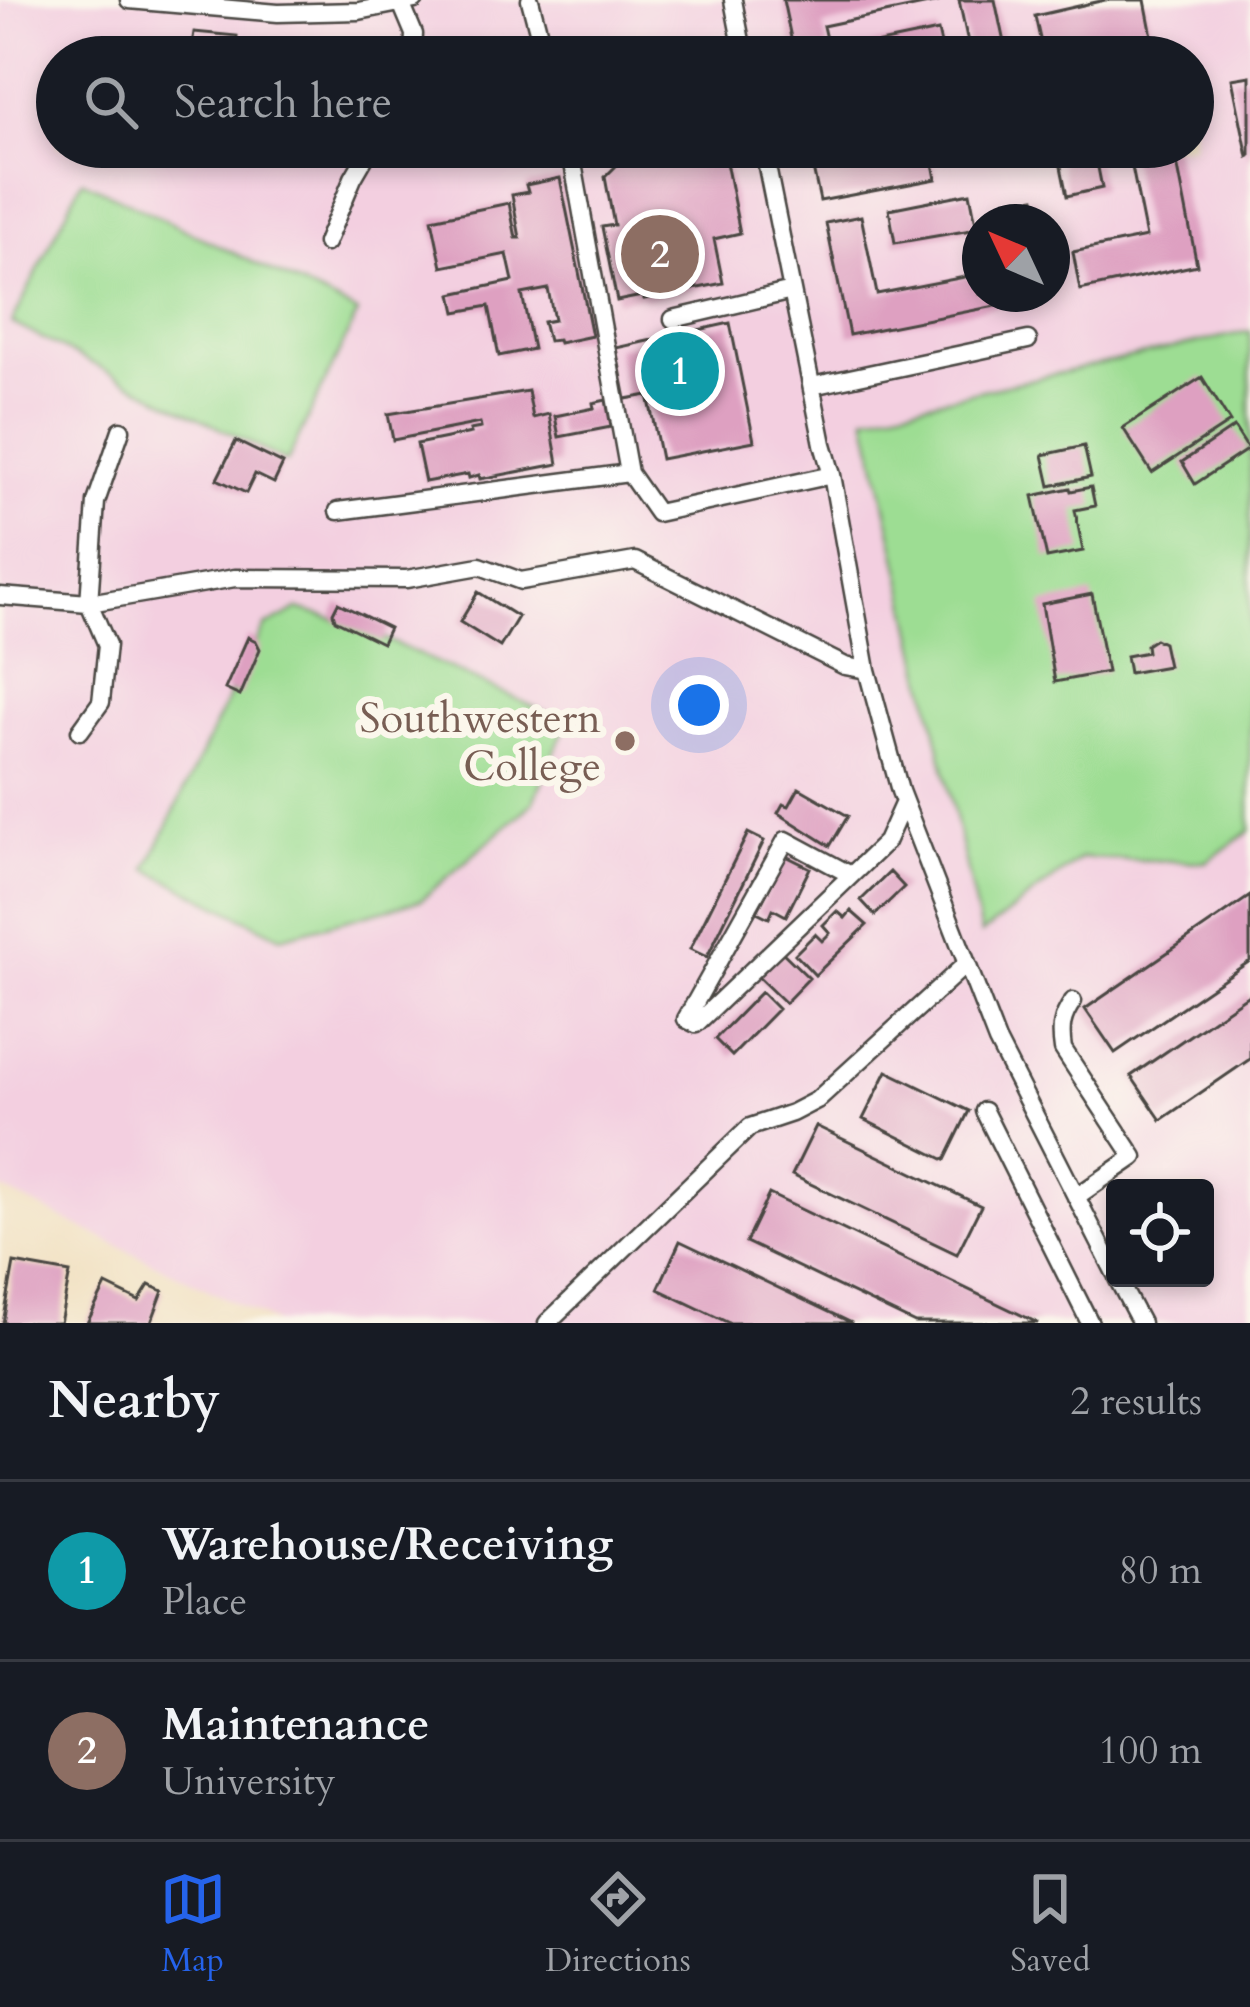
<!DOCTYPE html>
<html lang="en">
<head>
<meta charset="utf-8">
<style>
	:root { --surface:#171b24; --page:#242831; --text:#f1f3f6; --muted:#9ea1a6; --line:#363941; --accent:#2563eb }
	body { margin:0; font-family:Cardo,serif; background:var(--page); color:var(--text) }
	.controls { position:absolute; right:36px; bottom:36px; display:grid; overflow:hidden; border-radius:12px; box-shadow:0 6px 18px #0003 }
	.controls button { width:108px; height:108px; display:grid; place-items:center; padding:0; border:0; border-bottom:3px solid var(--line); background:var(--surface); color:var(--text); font:60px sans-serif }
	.compass { position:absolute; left:962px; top:204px; width:108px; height:108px; border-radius:50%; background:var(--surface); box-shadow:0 6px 18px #0003; rotate:314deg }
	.you { position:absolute; left:699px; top:705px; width:42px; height:42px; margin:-30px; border:9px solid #fff; border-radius:50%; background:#1a73e8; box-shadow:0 0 0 18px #1a73e833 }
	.badge { display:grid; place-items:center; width:78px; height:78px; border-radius:50%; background:var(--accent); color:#fff; font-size:39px; font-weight:700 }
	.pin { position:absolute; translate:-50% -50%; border:6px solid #fff; box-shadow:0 3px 12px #0006 }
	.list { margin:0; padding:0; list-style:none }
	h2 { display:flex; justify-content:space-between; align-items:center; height:156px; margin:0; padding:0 48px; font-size:51px }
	h2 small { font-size:39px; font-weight:400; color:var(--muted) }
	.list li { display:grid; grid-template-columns:78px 1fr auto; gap:36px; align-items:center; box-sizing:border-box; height:180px; padding:0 48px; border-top:3px solid var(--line) }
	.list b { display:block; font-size:45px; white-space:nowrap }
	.list p { margin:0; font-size:39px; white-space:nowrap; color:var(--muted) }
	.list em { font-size:39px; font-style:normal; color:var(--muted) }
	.icon { flex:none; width:66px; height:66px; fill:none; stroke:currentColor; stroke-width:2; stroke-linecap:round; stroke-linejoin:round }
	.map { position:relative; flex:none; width:1250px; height:1323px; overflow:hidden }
	.search { position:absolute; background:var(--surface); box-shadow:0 6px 18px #0003; left:36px; right:36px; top:36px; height:132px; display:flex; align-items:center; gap:30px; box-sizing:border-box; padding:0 42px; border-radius:66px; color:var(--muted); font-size:45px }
	.sheet { height:516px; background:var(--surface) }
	nav { display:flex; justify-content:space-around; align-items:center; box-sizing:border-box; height:168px; border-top:3px solid var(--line); background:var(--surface); font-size:33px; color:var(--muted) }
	nav a { display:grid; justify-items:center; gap:6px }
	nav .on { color:var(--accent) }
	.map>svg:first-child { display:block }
	.built { fill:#f3cfe0; fill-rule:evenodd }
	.green { fill:#9ddd93; stroke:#64845f; stroke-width:3 }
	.building { fill:#dea0c1 }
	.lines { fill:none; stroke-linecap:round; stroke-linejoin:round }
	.service-casing { stroke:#494642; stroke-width:21 }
	.service { stroke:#fff; stroke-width:16 }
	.education-dot { fill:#8d6e63; stroke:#fbf7ec; stroke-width:4.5 }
	.labels { text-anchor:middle; stroke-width:12; stroke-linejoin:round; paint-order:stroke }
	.education-label { font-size:42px; fill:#785e54; stroke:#fbf7ec; text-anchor:end }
</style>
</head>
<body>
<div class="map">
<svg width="1250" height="1323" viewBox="0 0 1250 1323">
	<rect width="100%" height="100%" fill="#fbf7ec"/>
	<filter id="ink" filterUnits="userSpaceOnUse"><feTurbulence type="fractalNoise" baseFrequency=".00833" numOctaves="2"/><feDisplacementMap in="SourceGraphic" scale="24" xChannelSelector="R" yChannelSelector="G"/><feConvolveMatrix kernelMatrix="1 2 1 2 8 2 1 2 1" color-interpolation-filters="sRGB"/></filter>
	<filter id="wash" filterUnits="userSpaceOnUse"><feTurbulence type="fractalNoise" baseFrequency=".004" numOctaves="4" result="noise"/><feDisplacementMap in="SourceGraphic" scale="48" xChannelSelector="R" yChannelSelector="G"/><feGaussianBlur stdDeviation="2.7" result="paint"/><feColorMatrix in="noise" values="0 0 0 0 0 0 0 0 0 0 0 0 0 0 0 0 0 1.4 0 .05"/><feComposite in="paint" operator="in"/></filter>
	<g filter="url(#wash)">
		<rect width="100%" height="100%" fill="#f2e2c4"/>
		<path class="built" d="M0,0H1250V1323H276L0,1188ZM57,57H1193V147H57ZM980,222H1052V294H980ZM1115,1188H1205V1278H1115Z"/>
		<path class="green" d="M82,180L358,313L287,462L12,323Z
			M1250,331V831L1206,862L1081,858L981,934L866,416Z
			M298,609L354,625L567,722L533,803L421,900L281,937L147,869L238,677L265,627Z"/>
		<g id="blocks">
			<path class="building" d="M783,0H938V2L823,26L830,57H795Z
				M959,0H995L1007,57H971Z
				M1105,0H1145L1156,57H1110L1107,46L1044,57L1035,16Z
				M938,31L944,57H858L856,48Z
				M194,32L237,36L236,57L191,52Z
				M1250,76V156L1248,157L1232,79Z
				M670,147H723L740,233L714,239L723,283L644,299L642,296L617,301L602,227L614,225L605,177L616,166L615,158Z
				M849,147H930L936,179L820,201L810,154Z
				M1057,147H1094L1102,188L1067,196Z
				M1128,147H1174L1197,265L1080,290L1073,252L1146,237Z
				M560,178L592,336L559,343L558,340L548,341L543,322L554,320L548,289L522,294L533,349L499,356L489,306L456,312L452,294L513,281L507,254L442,267L432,219L509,203L516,238H520L512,195L528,192L526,185Z
				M970,193L977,229L895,243L889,209Z
				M1035,198L1040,222H1004L1001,204Z
				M861,216L877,294L980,274V294H1046V296L849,335L826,223Z
				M730,323L754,441L661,459L648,395L626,399L616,348Z
				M1202,377L1230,422L1152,473L1123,428Z
				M528,391L533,418L549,414L558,464L480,479L479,475L469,478L468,474L425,482L417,444L471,433L470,430L481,428L480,423L393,440L388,414Z
				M606,400L611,427L559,437L555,416L594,408L593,403Z
				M1234,427L1248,449L1195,484L1182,462Z
				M236,441L283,464L274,483L255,474L246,493L217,479Z
				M1084,446L1091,477L1050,486L1043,455Z
				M1091,487L1095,506L1075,510L1083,551L1047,558L1033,496L1070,488L1071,491Z
				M478,592L518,617L500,647L460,622Z
				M1092,594L1107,672L1055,682L1042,604Z
				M338,603L389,628L382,643L335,620L333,613Z
				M248,637L256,641L260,649L240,696L225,689Z
				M1155,639L1163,643L1168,666L1129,673L1126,656L1147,652L1146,645Z
				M799,788L848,816L830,846L778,813L783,804L789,806Z
				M748,833L764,841L707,957L690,949Z
				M786,856L810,868L786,916L773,909L769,918L757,912Z
				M890,872L904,887L875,915L861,900Z
				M1250,896V961L1115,1053L1085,1009Z
				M837,911L845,918L851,911L867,925L815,975L795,954L815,934L822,941L830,933L823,925Z
				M779,949L809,978L785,1003L755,974Z
				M761,992L778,1009L732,1056L715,1039Z
				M1250,994V1059L1161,1120L1131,1076Z
				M887,1071L969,1111L945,1160L863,1119Z
				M816,1126L981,1206L957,1254L792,1175Z
				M769,1194L1038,1323H915L746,1242Z
				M680,1241L852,1323H729L658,1289Z
				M14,1263L70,1273L60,1323H3Z
				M106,1285L139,1301L149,1285L163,1291L151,1323H87Z"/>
		</g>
	</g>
	<g filter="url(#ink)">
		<use href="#blocks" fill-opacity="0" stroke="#494642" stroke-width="3"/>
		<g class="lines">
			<g class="service-casing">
				<path id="service" d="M129,0L278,13L359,11L415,0
					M530,0L545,57
					M733,0L744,57
					M401,3L414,34L413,57
					M570,147L629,473
					M763,147L823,444L832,475L867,670L900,791L997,1041L1115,1273
					M326,243L353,178L371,147
					M673,319L792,291
					M812,386L1028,340
					M338,511L629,473L657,513L832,475
					M0,596L89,603L235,578L407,579L480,566L521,581L635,561L845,666L867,670
					M80,731L101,702L107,645L89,603L96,502L121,430
					M851,875L786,840L686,1019L696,1024L886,842L904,802
					M1073,1001C1061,1018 1060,1029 1063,1049L1134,1157L1076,1197
					M984,1111L1090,1323
					M1117,1278L1141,1323
					M547,1323L750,1127L792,1113L817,1100L966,964"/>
			</g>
			<use href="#service" class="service"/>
		</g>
	</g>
	<circle class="education-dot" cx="625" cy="741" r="12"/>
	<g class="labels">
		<g class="education-label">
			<text x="601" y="732">Southwestern<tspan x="601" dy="48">College</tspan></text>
		</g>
	</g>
</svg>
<div class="controls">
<button><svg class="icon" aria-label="locate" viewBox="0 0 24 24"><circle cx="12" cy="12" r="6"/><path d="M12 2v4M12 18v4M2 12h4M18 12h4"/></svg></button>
</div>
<svg class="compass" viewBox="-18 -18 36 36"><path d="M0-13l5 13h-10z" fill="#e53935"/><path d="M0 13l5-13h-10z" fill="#9ea1a6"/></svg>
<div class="you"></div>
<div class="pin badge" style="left:680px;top:371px;background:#0f9aa8">1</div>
<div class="pin badge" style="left:660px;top:254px;background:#8d6e63">2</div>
<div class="search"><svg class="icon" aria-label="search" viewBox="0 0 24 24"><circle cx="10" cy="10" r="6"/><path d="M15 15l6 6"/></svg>Search here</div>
</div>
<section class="sheet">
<h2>Nearby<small>2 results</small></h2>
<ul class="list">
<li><span class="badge" style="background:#0f9aa8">1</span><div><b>Warehouse/Receiving</b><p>Place</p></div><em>80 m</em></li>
<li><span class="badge" style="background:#8d6e63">2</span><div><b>Maintenance</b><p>University</p></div><em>100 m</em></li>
</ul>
</section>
<nav>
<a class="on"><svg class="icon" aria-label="map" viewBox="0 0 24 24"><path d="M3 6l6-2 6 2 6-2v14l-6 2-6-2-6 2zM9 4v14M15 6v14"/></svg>Map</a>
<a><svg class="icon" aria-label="directions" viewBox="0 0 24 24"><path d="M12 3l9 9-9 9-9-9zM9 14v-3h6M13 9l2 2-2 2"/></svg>Directions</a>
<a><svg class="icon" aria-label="saved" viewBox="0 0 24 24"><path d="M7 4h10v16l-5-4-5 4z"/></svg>Saved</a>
</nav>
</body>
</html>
